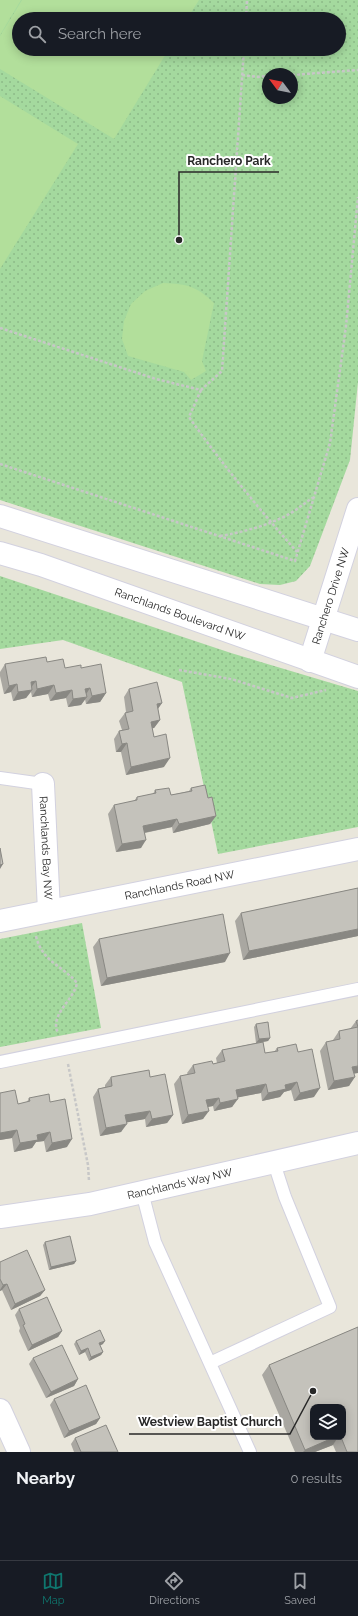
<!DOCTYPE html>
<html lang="en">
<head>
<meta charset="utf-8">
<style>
	:root { --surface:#171b24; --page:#242831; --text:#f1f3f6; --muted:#9ea1a6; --line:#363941; --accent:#0f766e }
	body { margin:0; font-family:Raleway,sans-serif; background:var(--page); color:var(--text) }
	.controls { position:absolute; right:12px; bottom:12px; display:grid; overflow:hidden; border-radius:8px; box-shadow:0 2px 10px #0003 }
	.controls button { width:36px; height:36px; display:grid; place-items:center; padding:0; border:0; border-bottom:1px solid var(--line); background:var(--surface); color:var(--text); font:20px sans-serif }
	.compass { position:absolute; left:262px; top:68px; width:36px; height:36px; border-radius:50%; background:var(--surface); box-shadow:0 2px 10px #0003; rotate:302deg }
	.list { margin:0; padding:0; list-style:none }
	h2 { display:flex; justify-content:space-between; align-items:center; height:52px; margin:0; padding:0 16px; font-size:17px }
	h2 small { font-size:13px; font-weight:400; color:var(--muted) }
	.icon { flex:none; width:22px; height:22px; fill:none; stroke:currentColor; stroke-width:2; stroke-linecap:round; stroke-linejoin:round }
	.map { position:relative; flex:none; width:358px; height:1452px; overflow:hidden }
	.search { position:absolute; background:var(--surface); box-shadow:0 2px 10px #0003; left:12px; right:12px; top:12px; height:44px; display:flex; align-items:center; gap:10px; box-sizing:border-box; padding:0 14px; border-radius:22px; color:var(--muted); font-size:15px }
	.sheet { height:108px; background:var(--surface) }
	nav { display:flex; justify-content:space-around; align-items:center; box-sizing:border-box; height:56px; border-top:1px solid var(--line); background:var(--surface); font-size:11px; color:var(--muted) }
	nav a { display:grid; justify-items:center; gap:2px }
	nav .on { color:var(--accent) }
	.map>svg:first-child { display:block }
	.grass { fill:url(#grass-dots); fill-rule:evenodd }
	.pitch { fill:#b2df9b }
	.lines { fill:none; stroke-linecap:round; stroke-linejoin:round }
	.lane-casing { stroke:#d2d1df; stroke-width:14 }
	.street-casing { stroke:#d2d1df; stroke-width:24 }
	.secondary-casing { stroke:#d2d1df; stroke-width:24 }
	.path { stroke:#c7c7c7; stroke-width:2.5; stroke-dasharray:3 2; stroke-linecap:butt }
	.lane { stroke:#fff; stroke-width:12 }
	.street { stroke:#fff; stroke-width:22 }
	.secondary { stroke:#fff; stroke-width:22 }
	.wall { fill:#a9a7a1; fill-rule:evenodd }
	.shaded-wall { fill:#898883 }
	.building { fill:#c4c2bb; stroke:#898883 }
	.labels { text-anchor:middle; stroke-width:4; stroke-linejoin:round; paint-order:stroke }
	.street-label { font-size:11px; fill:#282828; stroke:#fff }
	.leader { fill:none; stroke:#282828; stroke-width:1.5 }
	.callout-dot { fill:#282828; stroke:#fff; stroke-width:1.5 }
	.callout-label { font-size:12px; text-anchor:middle; font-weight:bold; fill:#282828; stroke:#fff; stroke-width:4; stroke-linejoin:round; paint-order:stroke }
</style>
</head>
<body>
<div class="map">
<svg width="358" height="1452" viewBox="0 0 358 1452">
	<defs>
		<pattern id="grass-dots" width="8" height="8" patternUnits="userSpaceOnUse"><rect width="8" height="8" fill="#a4d99e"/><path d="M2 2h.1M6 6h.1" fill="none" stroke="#8dba88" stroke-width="1.8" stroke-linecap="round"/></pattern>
	</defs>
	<rect width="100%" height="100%" fill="#e9e6db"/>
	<path class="grass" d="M0,0H358V382L350,460L310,566L296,581L280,585L260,584L0,500ZM19,19H339V49H19ZM268,74H292V98H268Z
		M0,576L231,653L358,691V827L218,854L182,682L63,640L0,649Z
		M82,923L101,1028L0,1047V939Z"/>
	<path class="pitch" d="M0,0H21L0,35Z
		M22,0H199L187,19H19V49H169L114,139L0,69V36Z
		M0,96L78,144L0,269Z
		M163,283C188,284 196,286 214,303L202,361L206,371L191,380L184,372L128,356L122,339L124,321L131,304L145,291Z"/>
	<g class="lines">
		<g class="lane-casing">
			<path id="lane" d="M0,778L43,784
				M0,1062L358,989
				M142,1192L155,1242L250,1452
				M210,1363L330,1307L285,1197L274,1163"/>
		</g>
		<g class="street-casing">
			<g id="street">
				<path id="s1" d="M43,784L49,911"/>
				<path id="s2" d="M0,921L358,849"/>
				<path id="s3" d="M0,1217L90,1204L358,1143"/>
				<path d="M0,1410L19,1452"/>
			</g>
		</g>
		<g class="secondary-casing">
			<g id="secondary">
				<path d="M0,516L358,630"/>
				<path id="s4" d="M0,553L41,565L358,677"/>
				<path id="s5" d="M310,661L358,509"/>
			</g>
		</g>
		<path class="path" d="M246,19L247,0
			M242,75L258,77L268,76
			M292,75L358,70
			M0,328L156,379L201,390L222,371L244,49
			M201,390L189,417C222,464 259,509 297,552
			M0,464L295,561L330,443L346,326L358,197
			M220,536C244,532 270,525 291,513C299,508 306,502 314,497
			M179,670L231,679L292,698L326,690
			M36,936C42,962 62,965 77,983C74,1000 49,1015 58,1033
			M68,1064L88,1165L89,1181"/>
		<use href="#lane" class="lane"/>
		<use href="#street" class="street"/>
		<use href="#secondary" class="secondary"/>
	</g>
	<path class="wall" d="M47,662L65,668H81L106,693L100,702L86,704L85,699L81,705L68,707L66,698L50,701L48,694L32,697L31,692L26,698L13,701L11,692L4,694L0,676V672L5,664Z
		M129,689L162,703L158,709L160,720L154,728H152L154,737L164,767L126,775L121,752H116L114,739L119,731L122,730L119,721L125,713L126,712L124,697Z
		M191,788L208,798L216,816L210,824L173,833L172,827L145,833L141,848L116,852L108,814L114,805L134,801L137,797L153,794L155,790L171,795L189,791Z
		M358,888V936L243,960L235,921L241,913Z
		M99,939L225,962L101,986L93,947Z
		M358,1020L354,1074L349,1086L328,1090L320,1051L326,1042L333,1041V1040L339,1031L350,1029L356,1021Z
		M256,1024L270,1038L268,1041L263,1042L265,1053L274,1052L277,1048L298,1052L314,1097L294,1101L291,1090L284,1092L280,1097L262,1101L261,1093L238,1097L232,1107L214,1111L213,1106L208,1107L203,1119L182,1124L174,1084L180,1076L188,1075L187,1073L193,1065L213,1064L217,1063L216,1058L222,1050L256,1043L254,1027Z
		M111,1077H150L173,1115L167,1123L146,1127L145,1119L126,1122L121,1132L100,1136L93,1097L98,1089L105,1087V1085Z
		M0,1093L18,1104L27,1102L29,1098L50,1102L67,1147L46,1152L44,1141L36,1142L32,1148L14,1152L12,1138L0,1140Z
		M45,1242L76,1261L74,1264L49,1270L43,1245Z
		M0,1262L45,1290L40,1296L11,1310L2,1290L0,1291Z
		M19,1309L62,1331L58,1337L28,1351L19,1331L20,1328L15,1315Z
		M358,1327V1452H336L333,1445L315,1452H295L262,1375L269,1365ZM313,1407H343V1437H313Z
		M76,1341L103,1344L100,1345L103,1352L101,1355L89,1361L85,1352L79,1355L74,1344Z
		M33,1358L78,1379L74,1386L46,1398L29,1364Z
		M54,1399L100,1418L96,1424L64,1438L50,1405Z
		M75,1438L118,1452H74L71,1444Z"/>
	<path class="shaded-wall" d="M36,681L30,689L31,682Z
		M17,684L11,692L4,694L9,686Z
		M54,685L48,694L32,697L37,689Z
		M90,688L85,696V689Z
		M32,690L26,698L13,701L18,692Z
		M72,690L66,698L50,701L56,693Z
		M106,693L100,702L86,704L92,696Z
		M87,697L81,705L68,707L73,699Z
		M162,703L156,711L157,704Z
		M160,720L154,728L145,730L151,722Z
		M127,743L121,752H116L122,744Z
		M170,758L164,767L126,775L131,767Z
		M216,816L210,824L173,833L179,824Z
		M177,819L172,827L138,834L143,826Z
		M146,840L141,848L116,852L122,844Z
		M3,864L0,869V865Z
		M358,929V936L243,960L249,951Z
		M230,953L225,962L101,986L107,978Z
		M270,1038L268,1041L256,1043L259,1039Z
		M358,1066V1073L347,1075L352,1067Z
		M355,1077L349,1086L328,1090L334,1081Z
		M297,1082L291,1090L284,1092L280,1097L262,1101L268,1093L285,1085Z
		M266,1084L261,1093L230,1099L236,1090Z
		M320,1088L314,1097L294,1101L300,1093Z
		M219,1098L213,1106L201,1108L206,1100Z
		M238,1099L232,1107L214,1111L220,1103Z
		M150,1111L145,1119L119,1124L125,1115Z
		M209,1111L203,1119L182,1124L188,1115Z
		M173,1115L167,1123L146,1127L152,1119Z
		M127,1124L121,1132L100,1136L106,1128Z
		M17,1130L12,1138L0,1140V1133Z
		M50,1132L44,1141L36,1142L32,1148L14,1152L20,1143L37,1135Z
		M72,1139L67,1147L46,1152L52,1143Z
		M76,1261L74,1264L49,1270L51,1267Z
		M7,1284L2,1290L0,1291V1290L3,1285Z
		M45,1290L40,1296L11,1310L15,1304Z
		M62,1331L58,1337L28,1351L32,1345Z
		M105,1341L103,1344L97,1347L99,1343Z
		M88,1348L85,1352L79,1355L81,1351Z
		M103,1352L101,1355L89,1361L91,1357Z
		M78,1379L74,1386L46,1398L51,1392Z
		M100,1418L96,1424L64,1438L69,1431Z
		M335,1437H338L333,1445L315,1452H303L305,1450Z"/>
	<path class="building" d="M46,657L47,662L63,659L65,668L81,665V668L101,664L106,693L92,696L90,688L85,689L87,697L73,699L72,690L56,693L54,685L37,689L36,681L31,682L32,690L18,692L17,684L9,686L5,664Z
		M157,682L162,703L157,704L160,720L151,722L154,737L166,734L170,758L131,767L127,743L122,744L119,731L129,729L125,713L133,711L129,689Z
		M205,785L208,798L212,797L216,816L179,824L177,819L143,826L146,840L122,844L114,805L137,800V797L156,793L155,790L169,788L171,795L192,791L191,788Z
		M0,848L3,864L0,865Z
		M358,888V929L249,951L241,913Z
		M223,914L230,953L107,978L99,939Z
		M358,1020V1066L352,1067L355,1077L334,1081L326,1042L340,1039L339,1031L358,1027L356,1021Z
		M268,1022L270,1038L259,1039L256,1024Z
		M263,1042L265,1053L278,1051L277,1048L296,1044L298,1052L312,1049L320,1088L300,1093L297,1082L285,1085L286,1089L268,1093L266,1084L236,1090L238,1099L220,1103L219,1098L206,1100L209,1111L188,1115L180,1076L195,1073L193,1065L212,1061L213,1064L225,1061L222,1050Z
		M149,1070L150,1077L165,1074L173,1115L152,1119L150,1111L125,1115L127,1124L106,1128L98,1089L112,1086L111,1077Z
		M15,1090L18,1104L30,1101L29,1098L49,1094L50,1102L65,1099L72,1139L52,1143L50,1132L37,1135L38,1140L20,1143L17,1130L0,1133V1093Z
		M70,1236L76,1261L51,1267L45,1242Z
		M27,1250L45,1290L15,1304L7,1284L3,1285L0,1279V1262Z
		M47,1297L62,1331L32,1345L23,1325L25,1324L19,1309Z
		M358,1327V1452H347L341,1437H343V1407H313V1437H335L305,1450L269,1365Z
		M100,1330L105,1341L99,1343L103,1352L91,1357L88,1348L81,1351L76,1341Z
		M62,1345L78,1379L51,1392L33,1358Z
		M86,1385L100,1418L69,1431L54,1399Z
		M106,1425L118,1452H81L75,1438Z"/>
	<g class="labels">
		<g class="street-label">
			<text dy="4" stroke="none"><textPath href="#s5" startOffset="68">Ranchero Drive NW</textPath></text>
			<text dy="4" stroke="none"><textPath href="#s4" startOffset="190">Ranchlands Boulevard NW</textPath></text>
			<text dy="4" stroke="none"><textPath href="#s1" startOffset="64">Ranchlands Bay NW</textPath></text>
			<text dy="4" stroke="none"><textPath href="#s2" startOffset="183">Ranchlands Road NW</textPath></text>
			<text dy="4" stroke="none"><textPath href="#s3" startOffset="183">Ranchlands Way NW</textPath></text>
		</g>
	</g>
	<path class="leader" d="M179 240L179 172H279M313 1391L290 1434H129"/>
	<g class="callout-dot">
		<circle cx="179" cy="240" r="4"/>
		<circle cx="313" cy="1391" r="4"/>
	</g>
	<g class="callout-label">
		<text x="229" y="165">Ranchero Park</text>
		<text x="210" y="1426">Westview Baptist Church</text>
	</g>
</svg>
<div class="controls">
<button><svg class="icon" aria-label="layers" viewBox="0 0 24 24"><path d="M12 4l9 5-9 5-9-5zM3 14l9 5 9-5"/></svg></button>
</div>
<svg class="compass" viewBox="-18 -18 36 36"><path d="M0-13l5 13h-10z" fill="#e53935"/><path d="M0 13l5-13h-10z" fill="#9ea1a6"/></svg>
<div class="search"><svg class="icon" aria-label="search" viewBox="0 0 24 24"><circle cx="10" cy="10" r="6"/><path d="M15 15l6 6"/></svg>Search here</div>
</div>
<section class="sheet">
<h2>Nearby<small>0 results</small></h2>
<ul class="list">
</ul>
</section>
<nav>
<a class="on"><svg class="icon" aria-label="map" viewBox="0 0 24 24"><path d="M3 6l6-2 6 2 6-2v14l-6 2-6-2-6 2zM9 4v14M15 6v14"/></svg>Map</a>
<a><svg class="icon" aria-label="directions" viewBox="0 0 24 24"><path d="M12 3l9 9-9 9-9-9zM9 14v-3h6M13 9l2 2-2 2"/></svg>Directions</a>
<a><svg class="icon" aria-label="saved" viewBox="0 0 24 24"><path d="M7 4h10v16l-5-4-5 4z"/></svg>Saved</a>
</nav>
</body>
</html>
